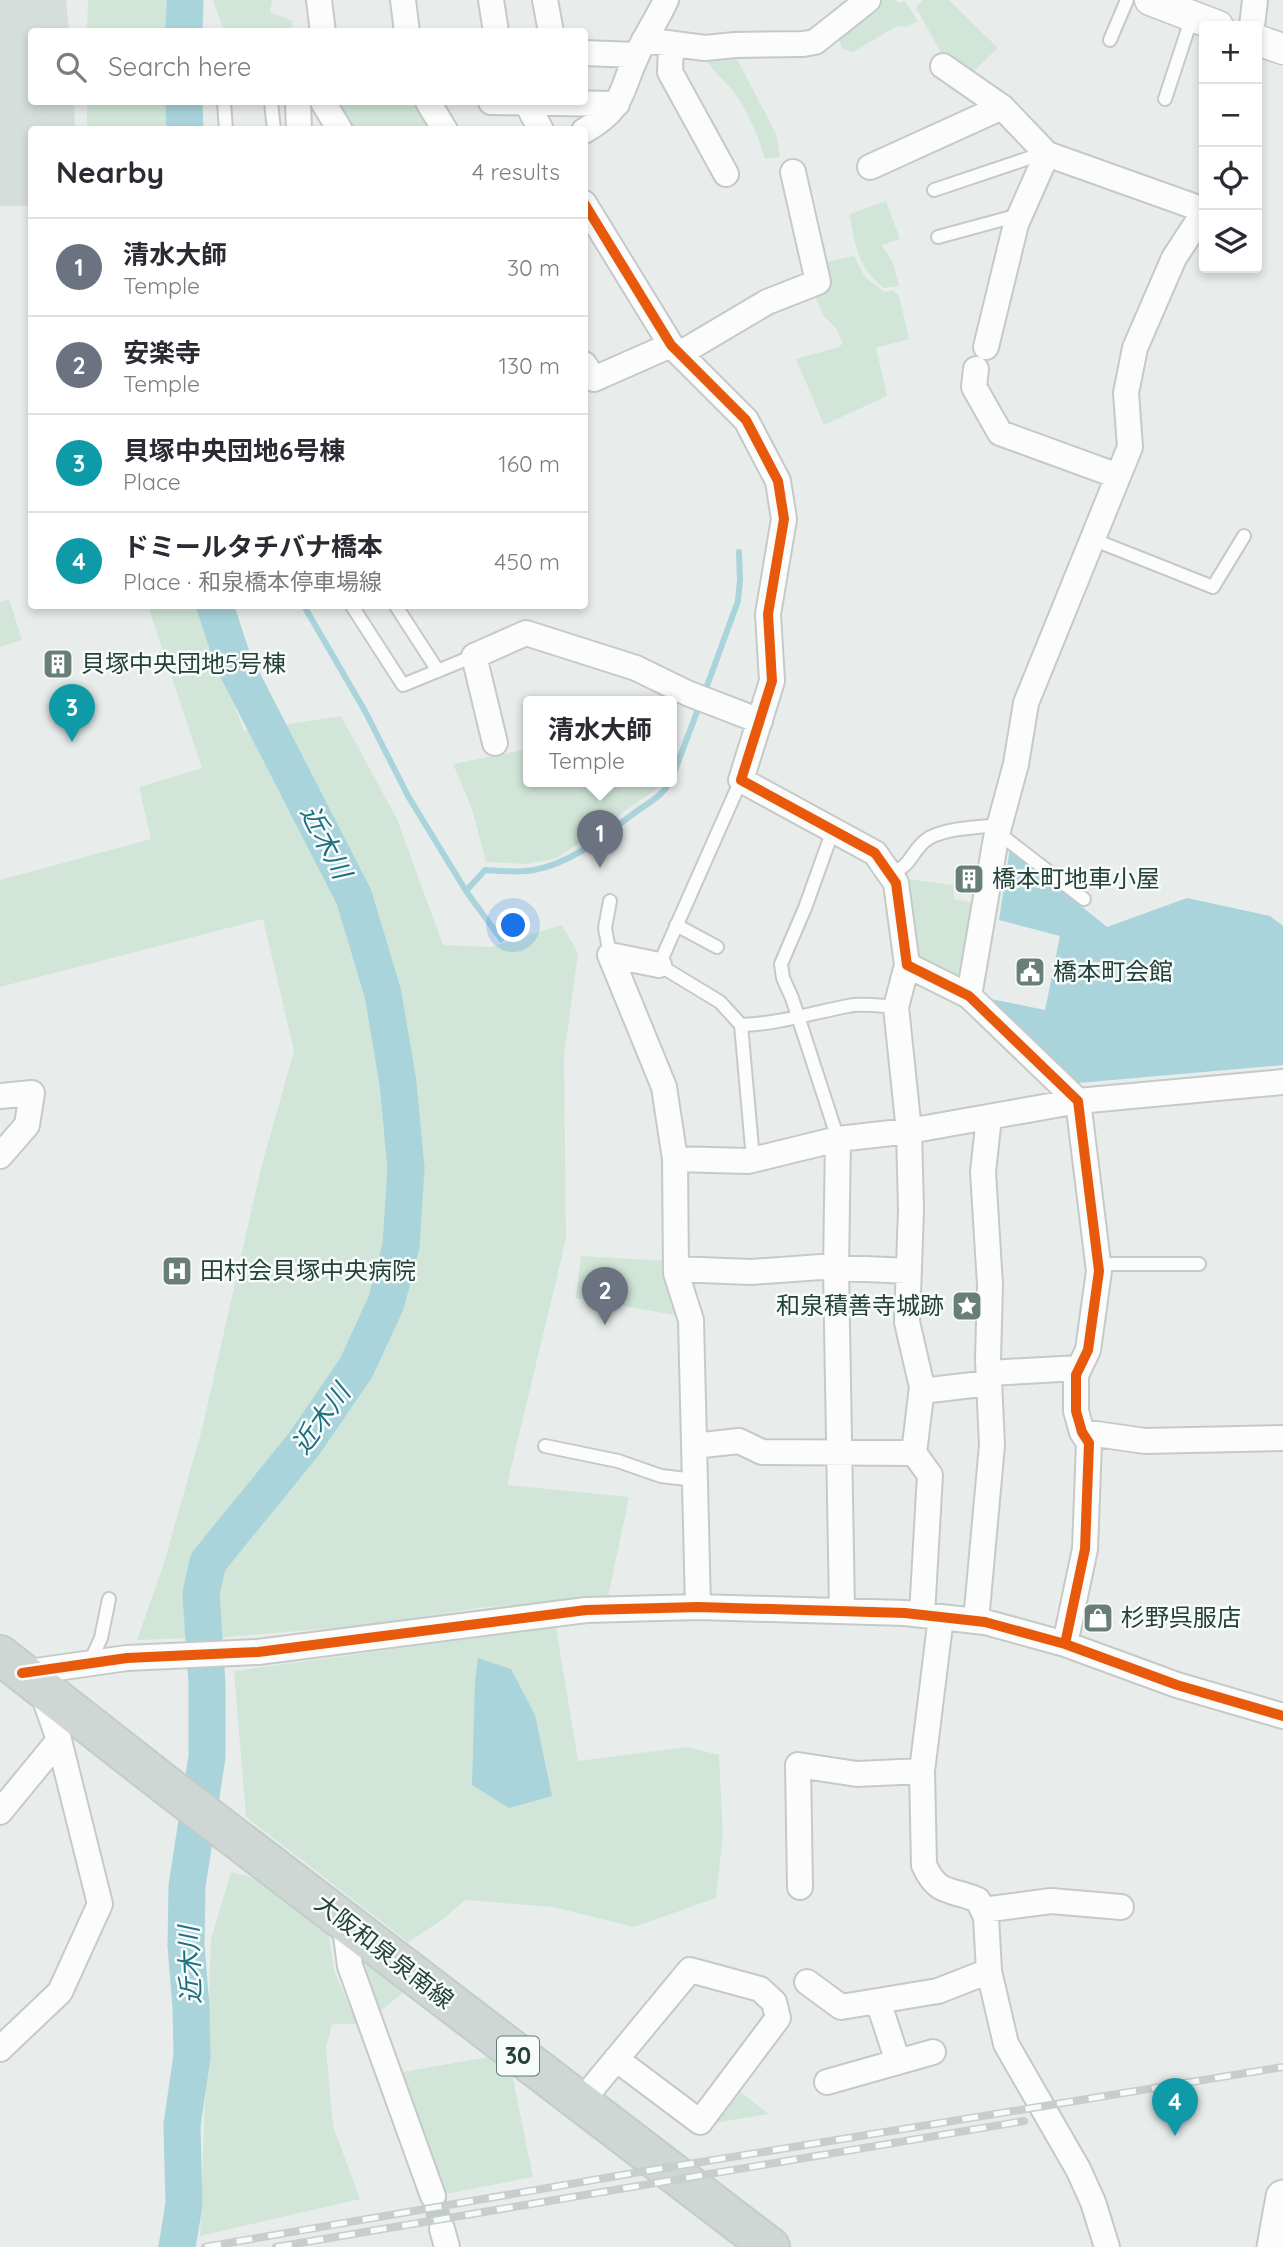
<!DOCTYPE html>
<html lang="en">
<head>
<meta charset="utf-8">
<style>
	:root { --surface:#fff; --page:#f2f2f3; --text:#2b2b33; --muted:#7c7c81; --line:#e1e1e2; --accent:#0b8043 }
	body { margin:0; font-family:Quicksand,"Noto Sans JP",sans-serif; background:var(--page); color:var(--text) }
	.controls { position:absolute; right:21px; top:21px; display:grid; overflow:hidden; border-radius:7px; box-shadow:0 4px 10px #0003 }
	.controls button { width:63px; height:63px; display:grid; place-items:center; padding:0; border:0; border-bottom:2px solid var(--line); background:var(--surface); color:var(--text); font:35px sans-serif }
	.you { position:absolute; left:514px; top:926px; width:24px; height:24px; margin:-18px; border:5px solid #fff; border-radius:50%; background:#1a73e8; box-shadow:0 0 0 10px #1a73e833 }
	.badge { display:grid; place-items:center; width:46px; height:46px; border-radius:50%; background:var(--accent); color:#fff; font-size:23px; font-weight:700 }
	.pin { position:absolute; translate:-50% -58px; filter:drop-shadow(0 2px 4px #0008) }
	.pin::after { content:''; position:absolute; top:37px; width:24px; height:21px; background:inherit; clip-path:polygon(0 0,100% 0,50% 100%) }
	.popup { position:absolute; left:523px; top:696px; width:154px; height:91px; box-sizing:border-box; display:grid; place-content:center; border-radius:7px; background:var(--surface); filter:drop-shadow(0 2px 5px #0005); font-size:23px; white-space:nowrap; color:var(--muted) }
	.popup b { font-size:26px; color:var(--text) }
	.popup::after { content:''; position:absolute; left:50%; top:100%; margin-left:-14px; border:14px solid transparent; border-top-color:var(--surface) }
	.list { margin:0; padding:0; list-style:none }
	h2 { display:flex; justify-content:space-between; align-items:center; height:91px; margin:0; padding:0 28px; font-size:30px }
	h2 small { font-size:23px; font-weight:400; color:var(--muted) }
	.list li { display:grid; grid-template-columns:46px 1fr auto; gap:21px; align-items:center; box-sizing:border-box; height:98px; padding:0 28px; border-top:2px solid var(--line) }
	.list b { display:block; font-size:26px; white-space:nowrap }
	.list p { margin:0; font-size:23px; white-space:nowrap; color:var(--muted) }
	.list em { font-size:23px; font-style:normal; color:var(--muted) }
	.icon { flex:none; width:38px; height:38px; fill:none; stroke:currentColor; stroke-width:2; stroke-linecap:round; stroke-linejoin:round }
	.map { position:relative; flex:none; width:1283px; height:2247px; overflow:hidden }
	.search { position:absolute; background:var(--surface); box-shadow:0 4px 10px #0003; left:28px; top:28px; width:560px; height:77px; display:flex; align-items:center; gap:18px; box-sizing:border-box; padding:0 24px; border-radius:7px; color:var(--muted); font-size:26px }
	.panel { position:absolute; background:var(--surface); box-shadow:0 4px 10px #0003; left:28px; top:126px; width:560px; height:483px; border-radius:7px }
	.map>svg:first-child { display:block }
	.built { fill:#d6dedb }
	.green { fill:#d1e6d8 }
	.water { fill:#a9d4db }
	.lines { fill:none; stroke-linecap:round; stroke-linejoin:round }
	.stream { stroke:#a9d4db; stroke-width:6 }
	.river { stroke:#a9d4db; stroke-width:37 }
	.minor-tunnel { stroke:#c1cbc8; stroke-width:24; stroke-dasharray:24 12; stroke-linecap:butt }
	.service-casing { stroke:#c5cac8; stroke-width:16 }
	.minor-casing { stroke:#c5cac8; stroke-width:28 }
	.tertiary-casing { stroke:#c5cac8; stroke-width:33 }
	.secondary-casing { stroke:#c3cbc8; stroke-width:37 }
	.primary-casing { stroke:#c3ccc9; stroke-width:42 }
	.service { stroke:#fcfcfc; stroke-width:12 }
	.minor { stroke:#fcfcfc; stroke-width:24 }
	.tertiary { stroke:#fcfcfc; stroke-width:30 }
	.secondary { stroke:#fcfcfc; stroke-width:33 }
	.primary { stroke:#cfd7d5; stroke-width:38 }
	.rail-casing { stroke:#c9cdcc; stroke-width:8 }
	.rail { stroke:#f7fbf9; stroke-width:5; stroke-dasharray:16; stroke-linecap:butt }
	.cycleway-casing { stroke:#f7fbf9; stroke-width:15 }
	.cycleway { stroke:#e8590c; stroke-width:10 }
	.labels { text-anchor:middle; stroke-width:5; stroke-linejoin:round; paint-order:stroke }
	.shield { fill:#f7fbf9; stroke:#637a73; stroke-width:2 }
	.shield-label { font-size:23px; font-weight:bold; fill:#24423a }
	.poi-label { font-size:24px; fill:#24423a; stroke:#f7fbf9; text-anchor:start }
	.street-label { font-size:24px; fill:#24423a; stroke:#f7fbf9 }
	.water-label { font-size:26px; font-style:italic; fill:#1c6f80; stroke:#f7fbf9 }
</style>
</head>
<body>
<div class="map">
<svg width="1283" height="2247" viewBox="0 0 1283 2247">
	<rect width="100%" height="100%" fill="#e8edeb"/>
	<path class="built" d="M0,0H66L69,31L32,32V102H74L75,129L32,130L31,206H0Z"/>
	<path class="green" d="M88,0H166V31H87Z
		M213,0H272L270,12L293,21L290,31H224Z
		M884,0H895L900,3L905,1L918,21L906,27L897,26L853,52L842,49L839,39L840,32Z
		M922,0H949L998,48L969,76L945,59L916,8Z
		M737,59L776,134L780,157L765,159C758,135 748,112 734,92C725,81 715,74 708,62Z
		M87,102H166V129H87Z
		M341,102L424,106L437,129H351L336,107Z
		M886,201L900,239L882,245L893,263L899,286L884,288C857,268 856,245 849,214Z
		M854,256L864,276L884,292L893,290L899,296L909,339L876,348L887,396L824,425L796,359L839,347L843,343L835,327L823,315L812,289L820,263Z
		M9,599L22,640L0,647V602Z
		M148,606H197L244,731L341,716L397,819L443,945L490,947L562,925L578,953L564,1057L566,1239L507,1485L629,1497L608,1597L479,1608L366,1625L227,1637L137,1640L164,1563L202,1429L261,1168L294,1051L263,919L0,987V880L151,839L139,787L202,768Z
		M528,749V782H660L658,788L557,858L526,864L486,862L472,809L453,764Z
		M899,878L953,885L954,899L974,903L958,983L914,956Z
		M581,1256L669,1261L681,1316L576,1298Z
		M556,1627L578,1761L687,1747L719,1755L723,1835L716,1898L634,1927L553,1907L465,1900L442,1920L408,1942L246,1817L234,1671Z
		M231,1872L251,1877L327,1927L334,1970L357,2024H332L326,2048L333,2126L360,2199L200,2236L211,1939Z
		M361,1956L404,1992L379,2012Z
		M488,2057L512,2074L533,2177L440,2195L397,2073Z
		M738,2090L769,2114L714,2123Z"/>
	<path class="water" d="M1010,848L1107,927L1187,898L1270,916L1283,926V1065L1078,1083L991,999L1045,1010L1060,936L999,920Z
		M478,1658L511,1669L535,1715L552,1796L509,1808L472,1785L475,1682Z"/>
	<g class="lines">
		<path class="stream" d="M304,606L365,711L408,796L466,891L501,939
			M704,694L738,601L740,580L739,552
			M672,778L700,704
			M466,891L485,870C501,871 518,873 534,870C572,863 604,836 633,814C647,803 661,798 670,782"/>
		<path class="river" d="M184,32L185,0
			M184,102L185,130
			M177,2247L184,2204L182,2125L192,2056L191,2007L186,1945L187,1886L207,1757V1684L201,1593L208,1562L304,1444L356,1368L386,1303L401,1246L406,1168L398,1083L383,994L354,897L233,661L215,606"/>
		<path class="minor-tunnel" d="M433,2196L442,2229"/>
		<g class="service-casing">
			<path id="service" d="M1110,40L1127,0
				M1165,99L1192,17
				M224,102L226,130
				M271,102L274,130
				M934,190L1035,156L1044,159
				M938,237L1019,215
				M1092,539L1213,587L1244,536
				M352,606L403,685L474,656
				M396,606L438,671
				M741,780L659,965L720,1002L741,1025C778,1024 811,1013 848,1006C863,1003 881,1006 896,1007
				M833,830L805,908L781,964L783,978L792,998L838,1139
				M997,832L1084,899
				M889,874C914,866 910,850 929,838C947,828 979,827 1000,825
				M610,901L605,928L610,955
				M676,925L717,947
				M741,1025L753,1159
				M1098,1264H1199
				M545,1446L618,1461L661,1476L695,1480
				M90,1662L101,1638L109,1599"/>
		</g>
		<g class="minor-casing">
			<path id="minor" d="M319,0L323,32
				M403,0L407,32
				M491,0L496,32
				M545,0L551,32
				M1252,26L1255,0
				M644,40L705,48L735,45L803,44L815,42L868,0
				M671,44L670,72L726,174
				M584,53L636,55
				M943,66L1002,107L1047,154L1204,210
				M298,102L299,130
				M323,102L340,130
				M428,102L445,130
				M491,102L617,104
				M526,102L541,130
				M584,131C626,107 619,92 638,53C646,35 658,18 666,0
				M870,167L1002,107
				M584,203L671,345L746,420L778,481L784,519L768,614L772,681L741,780L875,853L896,883L907,965L969,996L1078,1101L1099,1271L1088,1350L1076,1375V1411L1082,1432L1089,1443L1085,1549L1065,1644
				M986,347L1016,224L1047,154
				M681,353L767,302L818,282L793,172
				M584,364L594,379L671,345
				M976,369L974,387L1000,433L1118,476
				M495,743L474,656L526,633L636,668L687,693L760,721
				M659,965L610,955L664,1087L675,1159L676,1273L691,1320L698,1607
				M907,965L896,1007L909,1131L911,1210L907,1322L922,1387L914,1453L930,1475L922,1615
				M969,996L996,838L1016,764L1026,703L1130,447L1126,393L1135,348L1174,258L1204,212
				M0,1096L32,1093L27,1125L0,1156
				M838,1139L836,1268L842,1611
				M675,1159L748,1161L838,1139L909,1131L1078,1101L1283,1082
				M676,1269L751,1272L821,1267L909,1271
				M989,1373L1079,1368
				M922,1391L989,1383
				M1082,1432L1145,1441L1283,1438
				M694,1446L739,1441L762,1452L914,1453
				M941,1617L922,1771L924,1865C938,1896 950,1888 978,1900L986,1917L989,1971L1006,2044L1078,2169L1093,2202L1107,2247
				M976,1621L992,1445L988,1360L990,1285L983,1172L989,1117
				M22,1673L127,1658L258,1652L586,1610L698,1607L905,1613L985,1622L1065,1644L1177,1685L1283,1716
				M0,1812L59,1740
				M800,1887L798,1765L857,1774L922,1771
				M983,1910L1051,1901L1121,1907
				M344,1920L350,1966L433,2196
				M807,1982L841,2007L938,1991L989,1971
				M878,2001L898,2062
				M0,2049L60,1992L100,1904L59,1740L42,1691
				M827,2082L933,2052
				M580,2103L690,1970L760,1989L774,2002L778,2018L700,2122L616,2059
				M442,2229L447,2247"/>
		</g>
		<g class="tertiary-casing">
			<path id="tertiary" d="M1150,0L1218,26
				M1257,40L1283,49"/>
		</g>
		<g class="secondary-casing">
			<path id="secondary" d="M1274,2247L1283,2197"/>
		</g>
		<g class="primary-casing">
			<path id="primary" d="M0,1655L166,1785L770,2247"/>
		</g>
		<use href="#service" class="service"/>
		<use href="#minor" class="minor"/>
		<use href="#tertiary" class="tertiary"/>
		<use href="#secondary" class="secondary"/>
		<use href="#primary" class="primary"/>
		<g class="rail-casing">
			<path id="rail" d="M205,2247L640,2172L1283,2067
				M276,2247L1024,2121"/>
		</g>
		<use href="#rail" class="rail"/>
		<g class="cycleway-casing">
			<path id="cycleway" d="M584,203L671,345L746,420L778,481L784,519L768,614L772,681L741,780L875,853L896,883L907,965L969,996L1078,1101L1099,1271L1088,1350L1076,1375V1411L1082,1432L1089,1443L1085,1549L1065,1644
				M22,1673L127,1658L258,1652L586,1610L698,1607L905,1613L985,1622L1065,1644L1177,1685L1283,1716"/>
		</g>
		<use href="#cycleway" class="cycleway"/>
	</g>
	<defs>
		<g id="building-square" transform="scale(1.575)"><rect x="-9" y="-9" width="18" height="18" rx="4" fill="#697e78" stroke="#f7fbf9"/><path d="M-4-6H4V6H1V3H-1V6H-4ZM-2.5-4.3h1.7v1.8h-1.7ZM.8-4.3h1.7v1.8H.8ZM-2.5-1h1.7V.8h-1.7ZM.8-1h1.7V.8H.8Z" fill="#fff"/></g>
		<g id="civic-square" transform="scale(1.575)"><rect x="-9" y="-9" width="18" height="18" rx="4" fill="#697e78" stroke="#f7fbf9"/><path d="M-.6-6.5H3V-4.5H.6V-3L4-1V1h2V6H-6V1h2V-1L-.6-3ZM-1.2 2.5V6h2.4V2.5Z" fill="#fff"/></g>
		<g id="hospital-square" transform="scale(1.575)"><rect x="-9" y="-9" width="18" height="18" rx="4" fill="#697e78" stroke="#f7fbf9"/><path d="M-5-5h3v3.5h4V-5h3V5h-3V1.5h-4V5h-3Z" fill="#fff"/></g>
		<g id="sight-square" transform="scale(1.575)"><rect x="-9" y="-9" width="18" height="18" rx="4" fill="#697e78" stroke="#f7fbf9"/><path d="M0-6L1.8-2.2L6-1.7L2.9 1.2L3.7 5.4L0 3.3L-3.7 5.4L-2.9 1.2L-6-1.7L-1.8-2.2Z" fill="#fff"/></g>
		<g id="shop-square" transform="scale(1.575)"><rect x="-9" y="-9" width="18" height="18" rx="4" fill="#697e78" stroke="#f7fbf9"/><path d="M-5-2.5h2.3a2.7 3.5 0 0 1 5.4 0H5L5.5 6h-11ZM-1.5-2.5h3a1.5 2.3 0 0 0-3 0Z" fill="#fff"/></g>
	</defs>
	<g fill-rule="evenodd">
		<use href="#building-square" x="58" y="664"/>
		<use href="#building-square" x="969" y="879"/>
		<use href="#civic-square" x="1030" y="972"/>
		<use href="#hospital-square" x="177" y="1271"/>
		<use href="#sight-square" x="967" y="1306"/>
		<use href="#shop-square" x="1098" y="1618"/>
	</g>
	<g class="labels">
		<rect class="shield" x="497" y="2036.5" width="42" height="39" rx="5"/>
		<g class="shield-label">
			<text x="518" y="2064">30</text>
		</g>
		<g class="poi-label">
			<text x="81" y="672">貝塚中央団地5号棟</text>
			<text x="992" y="887">橋本町地車小屋</text>
			<text x="1053" y="980">橋本町会館</text>
			<text x="200" y="1279">田村会貝塚中央病院</text>
			<text x="944" y="1314" text-anchor="end">和泉積善寺城跡</text>
			<text x="1121" y="1626">杉野呉服店</text>
		</g>
		<g class="street-label">
			<text transform="translate(384 1952) rotate(38)" y="8">大阪和泉泉南線</text>
		</g>
		<g class="water-label">
			<text transform="translate(326 842) rotate(63)" y="9">近木川</text>
			<text transform="translate(321 1419) rotate(-54)" y="9">近木川</text>
			<text transform="translate(190 1965) rotate(-92)" y="9">近木川</text>
		</g>
	</g>
</svg>
<div class="controls">
<button>+</button>
<button>−</button>
<button><svg class="icon" aria-label="locate" viewBox="0 0 24 24"><circle cx="12" cy="12" r="6"/><path d="M12 2v4M12 18v4M2 12h4M18 12h4"/></svg></button>
<button><svg class="icon" aria-label="layers" viewBox="0 0 24 24"><path d="M12 4l9 5-9 5-9-5zM3 14l9 5 9-5"/></svg></button>
</div>
<div class="you"></div>
<div class="pin badge" style="left:600px;top:868px;background:#6b7280">1</div>
<div class="popup"><b>清水大師</b>Temple</div>
<div class="pin badge" style="left:605px;top:1325px;background:#6b7280">2</div>
<div class="pin badge" style="left:72px;top:742px;background:#0f9aa8">3</div>
<div class="pin badge" style="left:1175px;top:2136px;background:#0f9aa8">4</div>
<div class="search"><svg class="icon" aria-label="search" viewBox="0 0 24 24"><circle cx="10" cy="10" r="6"/><path d="M15 15l6 6"/></svg>Search here</div>
<section class="panel">
<h2>Nearby<small>4 results</small></h2>
<ul class="list">
<li><span class="badge" style="background:#6b7280">1</span><div><b>清水大師</b><p>Temple</p></div><em>30 m</em></li>
<li><span class="badge" style="background:#6b7280">2</span><div><b>安楽寺</b><p>Temple</p></div><em>130 m</em></li>
<li><span class="badge" style="background:#0f9aa8">3</span><div><b>貝塚中央団地6号棟</b><p>Place</p></div><em>160 m</em></li>
<li><span class="badge" style="background:#0f9aa8">4</span><div><b>ドミールタチバナ橋本</b><p>Place · 和泉橋本停車場線</p></div><em>450 m</em></li>
</ul>
</section>
</div>
</body>
</html>
